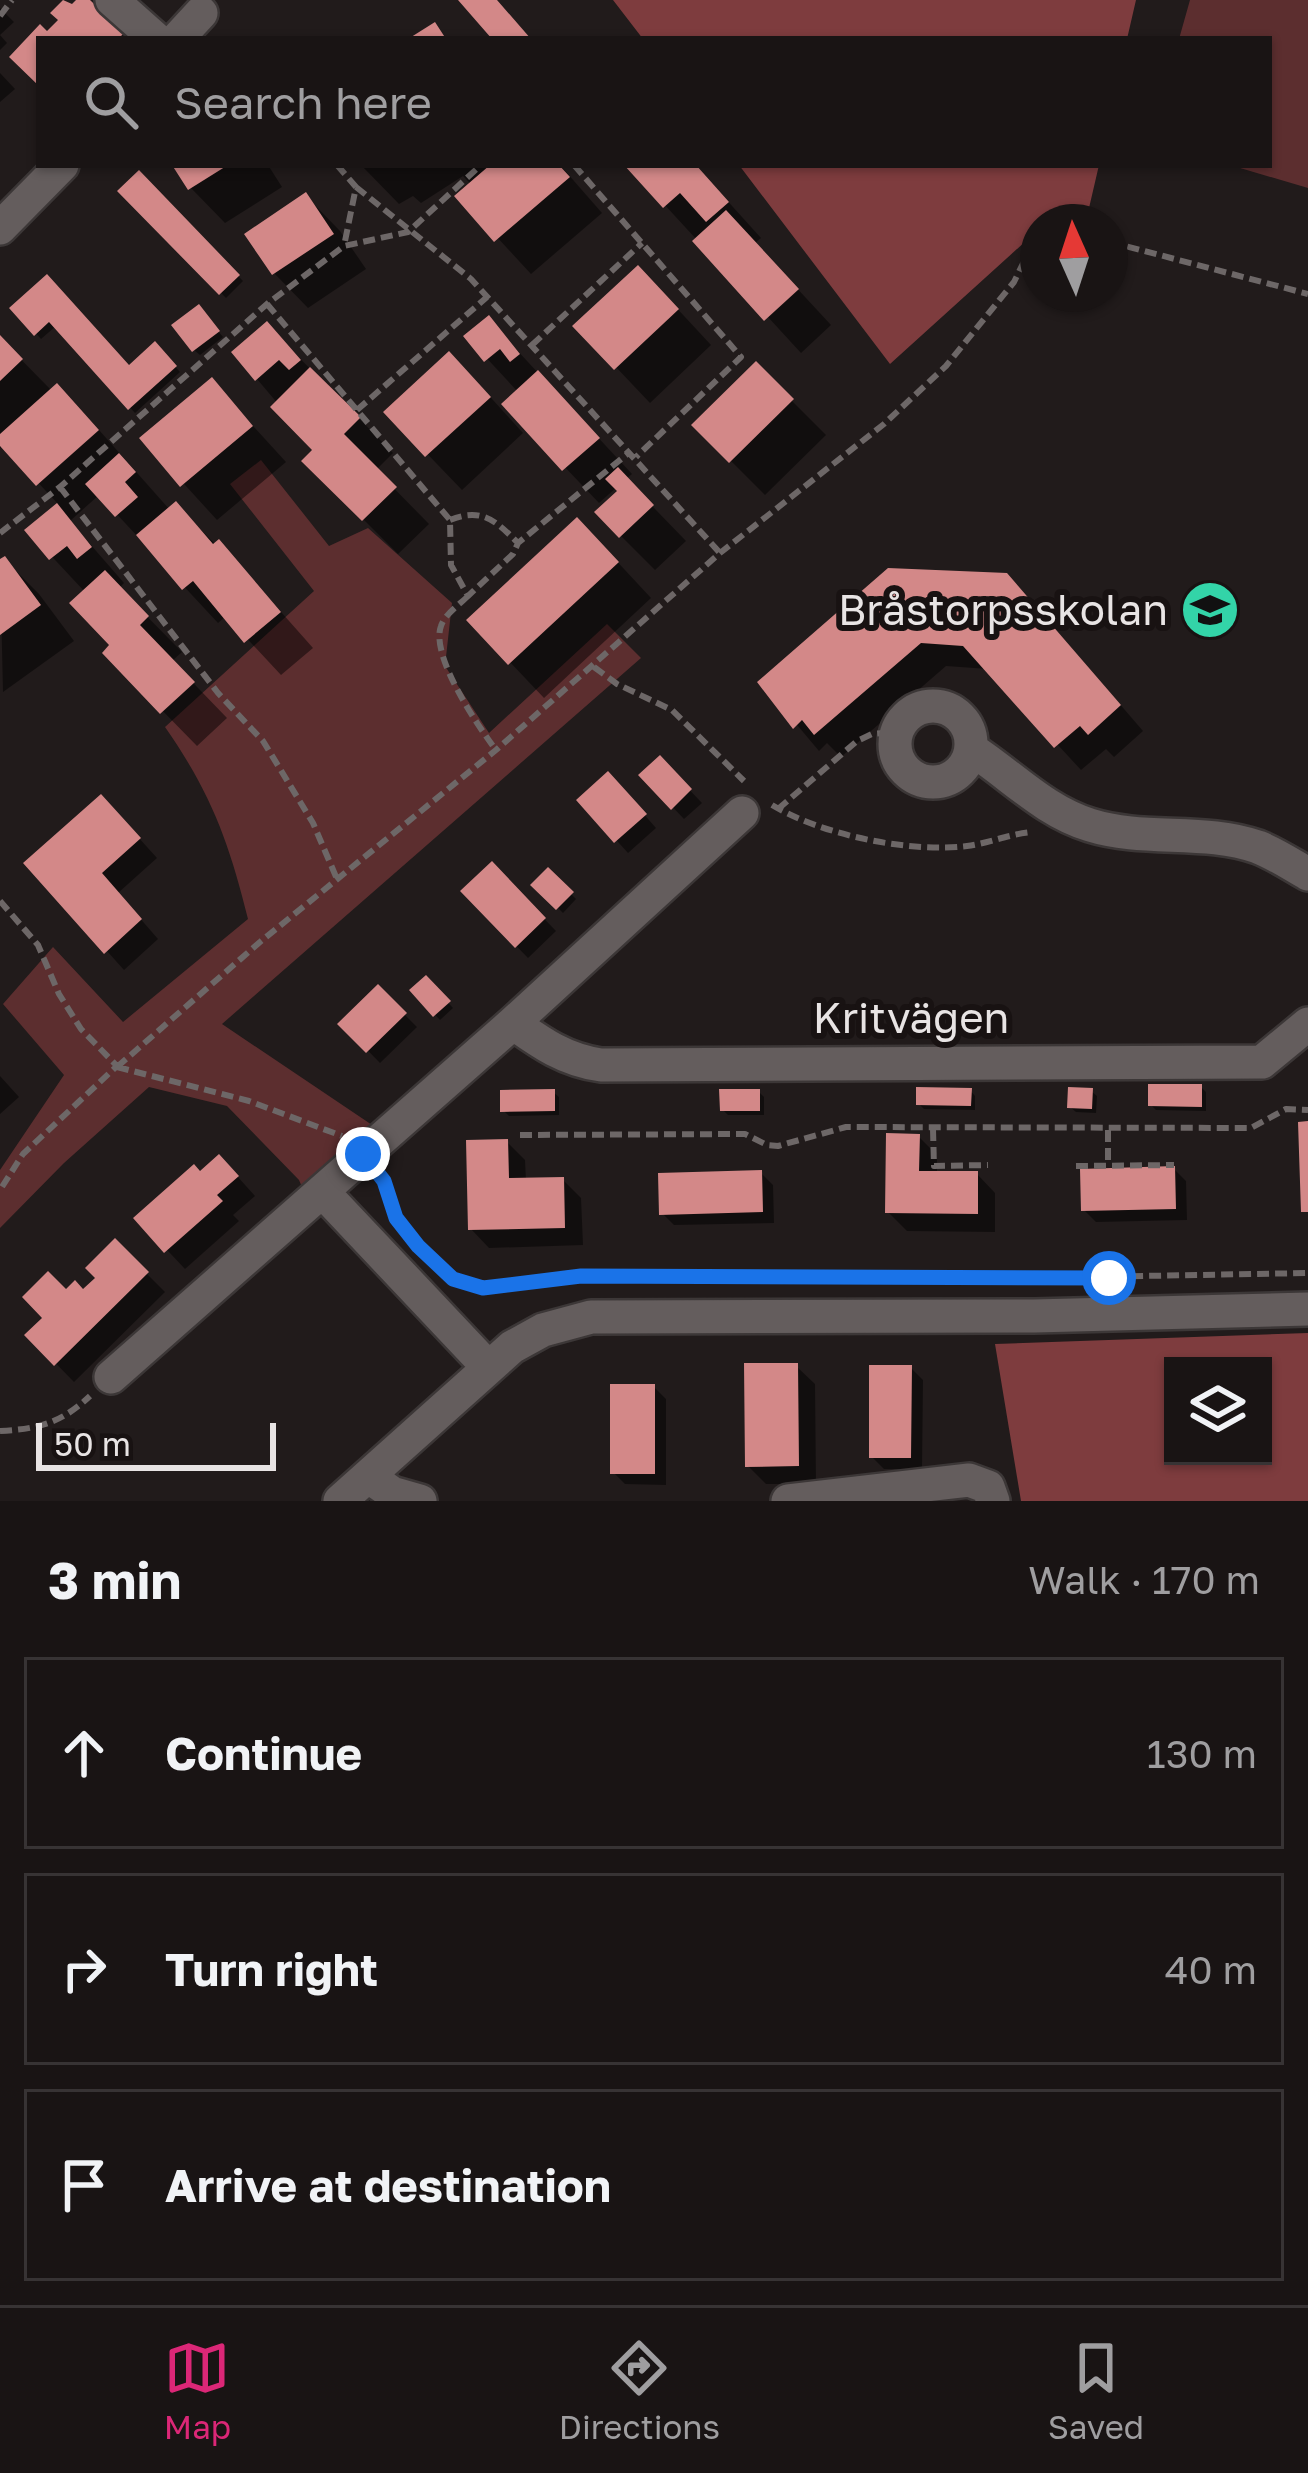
<!DOCTYPE html>
<html lang="en">
<head>
<meta charset="utf-8">
<style>
	:root { --surface:#191414; --page:#221d1d; --text:#f1f3f6; --muted:#9f9ea0; --line:#373334; --accent:#db2777 }
	body { margin:0; font-family:"Golos Text",sans-serif; background:var(--page); color:var(--text) }
	.controls { position:absolute; right:36px; bottom:36px; display:grid; overflow:hidden; border-radius:0px; box-shadow:0 3px 9px #0004 }
	.controls button { width:108px; height:108px; display:grid; place-items:center; padding:0; border:0; border-bottom:3px solid var(--line); background:var(--surface); color:var(--text); font:60px sans-serif }
	.compass { position:absolute; left:1020px; top:204px; width:108px; height:108px; border-radius:50%; background:var(--surface); box-shadow:0 3px 9px #0004; rotate:357deg }
	.scale { position:absolute; left:36px; bottom:30px; width:240px; box-sizing:border-box; padding-left:12px; border:6px solid #e8e4e4; border-top:0; font-size:33px; line-height:42px; white-space:nowrap; color:#e8e4e4; -webkit-text-stroke:9px #181212; paint-order:stroke }
	.stop { position:absolute; width:36px; height:36px; margin:-27px; border:9px solid #1a73e8; border-radius:50%; background:#fff }
	.stop.end { background:#1a73e8; border-color:#fff; box-shadow:0 3px 12px #0008 }
	.list { margin:0; padding:0; list-style:none }
	h2 { display:flex; justify-content:space-between; align-items:center; height:156px; margin:0; padding:0 48px; font-size:51px }
	h2 small { font-size:39px; font-weight:400; color:var(--muted) }
	.list li { display:grid; grid-template-columns:78px 1fr auto; gap:36px; align-items:center; box-sizing:border-box; height:192px; margin:0 24px 24px; padding:0 24px; border:3px solid var(--line); border-radius:0px }
	.list b { display:block; font-size:45px; white-space:nowrap }
	.list em { font-size:39px; font-style:normal; color:var(--muted) }
	.icon { flex:none; width:66px; height:66px; fill:none; stroke:currentColor; stroke-width:2; stroke-linecap:round; stroke-linejoin:round }
	.map { position:relative; flex:none; width:1308px; height:1501px; overflow:hidden }
	.search { position:absolute; background:var(--surface); box-shadow:0 3px 9px #0004; left:36px; right:36px; top:36px; height:132px; display:flex; align-items:center; gap:30px; box-sizing:border-box; padding:0 42px; border-radius:0px; color:var(--muted); font-size:45px }
	.sheet { height:804px; background:var(--surface) }
	nav { display:flex; justify-content:space-around; align-items:center; box-sizing:border-box; height:168px; border-top:3px solid var(--line); background:var(--surface); font-size:33px; color:var(--muted) }
	nav a { display:grid; justify-items:center; gap:6px }
	nav .on { color:var(--accent) }
	.map>svg:first-child { display:block }
	.green { fill:#5c2e2f }
	.forest { fill:#7e3c3e; fill-rule:evenodd }
	.shadow { fill:#0007 }
	.building { fill:#d38888 }
	.lines { fill:none; stroke-linecap:round; stroke-linejoin:round }
	.minor-casing { stroke:#3c3737; stroke-width:38 }
	.path { stroke:#6d6767; stroke-width:6; stroke-dasharray:12 6; stroke-linecap:butt }
	.minor { stroke:#645d5d; stroke-width:33 }
	.route { stroke:#1a73e8; stroke-width:15 }
	.labels { text-anchor:middle; stroke-width:12; stroke-linejoin:round; paint-order:stroke }
	.poi-label { font-size:42px; fill:#e8e4e4; stroke:#181212; text-anchor:end }
	.street-label { font-size:42px; fill:#e8e4e4; stroke:#181212 }
</style>
</head>
<body>
<div class="map">
<svg width="1308" height="1501" viewBox="0 0 1308 1501">
	<rect width="100%" height="100%" fill="#211b1b"/>
	<path class="green" d="M1190,0H1308V188L1230,165H1269V39H1179Z
		M261,460L329,546L368,528L452,603L445,666L489,733L607,624L641,658L222,1024L381,1131L308,1201L299,1180L227,1106L149,1087L64,1163L0,1228V1170L64,1075L3,1004L53,947L123,1022L248,919C229,842 211,793 165,727L314,591L230,484Z"/>
	<path class="forest" d="M613,0H1136L1127,39H643Z
		M739,165H1099L1086,221L1038,222V230L890,364Z
		M1308,1333V1501H1021L995,1344ZM1263,1366V1456H1173V1366Z"/>
	<path class="shadow" d="M0,8L14,22L0,35L7,43L0,50Z
		M0,73L15,89L0,102Z
		M176,165H268L282,187L225,223L191,188Z
		M361,165H560L602,213L531,274L459,196L472,185L463,176L421,203L413,196L399,204Z
		M628,165H695L761,238L755,243L831,325L801,353Z
		M139,174L243,281L226,298L122,191Z
		M306,196L340,231L366,269L308,308L274,273Z
		M47,278L129,369L155,345L180,372L135,413L56,326L41,339L13,308Z
		M672,303L711,345L650,403L577,326Z
		M203,313L223,337L200,355L194,350Z
		M488,319L632,474L626,479L686,541L655,570L598,513L621,491L617,487L599,503L505,404L518,392L467,337Z
		M267,325L393,453L376,470L429,524L398,554L305,461L317,450L257,379Z
		M0,338L52,391L57,387L91,421L170,510L176,505L216,545L219,542L313,648L281,675L226,616L218,623L99,495L70,521L124,583L119,588L182,652L172,661L227,718L197,746L106,653L113,645L85,592L28,531L59,505L3,445L0,448Z
		M756,365L826,435L765,495L695,425Z
		M212,381L286,462L217,520L143,439Z
		M483,389L523,433L462,490L387,412Z
		M611,555L651,598L544,698L470,620Z
		M5,560L39,594L74,641L3,692L0,563Z
		M1031,601L1143,731L1114,757L1106,749L1081,770L988,669L946,666L841,757L827,743L819,751L761,682Z
		M660,759L702,803L684,819L642,775Z
		M620,787L656,828L628,853L580,800Z
		M119,816L157,858L118,893L158,939L124,970L28,863Z
		M492,865L556,931L528,958L464,892Z
		M548,871L576,899L563,913L535,885Z
		M426,979L453,1008L440,1020L413,991Z
		M378,988L417,1027L380,1063L342,1024Z
		M0,1076L19,1097L0,1114Z
		M1201,1087L1206,1092V1111L1156,1110L1151,1105Z
		M970,1090L975,1096V1110L924,1109L919,1104Z
		M1091,1091L1097,1096L1096,1113L1076,1112L1070,1107Z
		M553,1092L559,1097V1115L509,1116L503,1110Z
		M759,1092L764,1097V1115H728L723,1110Z
		M919,1137L937,1155V1174H977L995,1193V1232L907,1231L888,1212Z
		M507,1142L525,1160L526,1181L563,1180L581,1198L583,1245L489,1248L471,1229Z
		M1174,1169L1186,1181L1187,1220L1096,1222L1084,1210Z
		M761,1173L773,1185L774,1223L674,1225L662,1213Z
		M200,1174L237,1176L255,1196L233,1215L239,1221L185,1269L137,1218Z
		M115,1242L165,1292L74,1382L28,1335L66,1293H84L99,1278Z
		M796,1366L815,1384L816,1484H766L748,1466Z
		M911,1368L923,1380L922,1469H884L872,1457Z
		M654,1387L666,1399V1485L625,1484L613,1472Z"/>
	<path class="building" d="M63,0L72,4L76,0H90L124,33L118,39H39V86L9,57L40,24L47,31L58,20L50,13Z
		M458,0H497L531,39H492Z
		M435,22L446,39H408Z
		M172,165H228L188,190Z
		M490,165H559L570,177L494,242L454,196Z
		M624,165H696L729,202L706,222L680,193L663,208Z
		M139,170L240,275L219,295L117,191Z
		M306,192L334,234L272,275L244,234Z
		M726,210L799,289L764,321L692,241Z
		M638,265L679,309L614,370L572,326Z
		M47,274L129,365L155,341L177,366L128,410L49,322L34,336L9,308Z
		M199,304L220,331L192,352L171,325Z
		M489,315L520,354L510,362L500,349L484,362L463,336Z
		M267,321L301,360L289,370L279,360L255,381L231,352Z
		M0,335L23,359L0,381Z
		M449,351L491,397L425,457L383,412Z
		M756,361L794,399L729,463L691,425Z
		M310,367L361,417L344,434L397,487L362,521L301,461L312,450L270,407Z
		M538,370L600,438L562,471L501,404Z
		M212,377L253,426L180,487L139,438Z
		M57,383L99,430L36,486L0,446V434Z
		M119,453L136,472L125,482L138,497L115,517L85,484Z
		M618,467L654,505L619,538L594,512L617,491L605,479Z
		M176,501L213,544L219,539L281,612L244,643L193,581L182,590L136,535Z
		M57,503L92,547L77,559L67,546L49,560L24,530Z
		M577,517L619,562L508,665L466,620Z
		M5,556L41,605L0,635V559Z
		M888,568L1007,573L1121,705L1088,735L1080,726L1054,748L963,646L921,643L814,735L802,720L793,729L757,682Z
		M105,570L149,616L140,625L195,682L160,714L102,653L109,645L69,603Z
		M660,755L692,789L671,810L638,775Z
		M608,771L647,814L614,843L576,800Z
		M101,794L141,838L102,873L142,919L104,954L23,863Z
		M492,861L546,918L515,948L460,891Z
		M548,867L574,892L556,910L530,885Z
		M426,975L451,1001L433,1017L409,990Z
		M378,984L407,1013L366,1053L337,1024Z
		M1148,1084H1202V1107L1148,1106Z
		M916,1087L972,1088L971,1106L916,1105Z
		M1068,1087L1093,1088L1092,1109L1067,1108Z
		M555,1089V1111L500,1112V1090Z
		M719,1089H760V1111H720Z
		M1308,1121V1212H1301L1298,1122Z
		M886,1133L920,1134L919,1171H978V1214L885,1213Z
		M508,1139L509,1178L564,1177L565,1228L468,1230L466,1140Z
		M219,1154L239,1176L217,1195L223,1201L164,1253L133,1218L194,1164L200,1171Z
		M1175,1166L1176,1209L1081,1211L1080,1169Z
		M762,1170L763,1212L659,1215L658,1173Z
		M115,1238L149,1272L54,1366L24,1335L42,1318L22,1297L48,1271L66,1289L75,1280L83,1289L95,1278L85,1268Z
		M744,1363H798L799,1466L745,1467Z
		M869,1365H912L911,1458H869Z
		M610,1384H655V1474H610Z"/>
	<g class="lines">
		<g class="minor-casing">
			<path id="minor" d="M112,0L156,39
				M177,39L201,13
				M0,228L62,165
				M895 744a38 38 0 1 1 76 0a38 38 0 1 1-76 0Z
				M971,749C1011,775 1044,811 1090,825C1144,842 1205,828 1258,847C1276,854 1292,865 1308,874
				M513,1023C541,1043 565,1060 601,1065L1262,1062L1308,1024
				M322,1191L488,1367
				M111,1377L513,1023L742,813
				M368,1476L392,1493L420,1501
				M340,1501L512,1347L543,1330L591,1317L1034,1316L1308,1309
				M788,1501L969,1480L988,1487L993,1501"/>
		</g>
		<path class="path" d="M0,16L12,0
			M337,165L356,187L344,246
			M574,165L741,357L636,457
			M356,187L471,279L720,553
			M1110,242L1308,294
			M267,304L450,520L451,565L468,596L513,554L518,543L631,451
			M532,345L642,243
			M357,410L487,297
			M60,487L218,693L263,741L313,823L337,879
			M450,520C482,507 496,521 518,543
			M0,533L60,487L267,304L344,246L408,232L481,165
			M468,596C460,604 445,614 441,626C430,656 478,726 496,750
			M594,667L617,684L672,710L744,781
			M772,805C822,835 909,853 967,846C989,843 1010,834 1032,832
			M778,809L857,741L872,734L897,732
			M0,901L38,945L59,994L81,1029L117,1066L23,1154L0,1190
			M117,1067L249,1101L342,1136
			M117,1067L260,942L496,750L720,553L884,424L946,366L1014,282L1030,249L1038,242
			M933,1129L934,1166L988,1165
			M1108,1130V1166
			M520,1135L745,1134L767,1145L778,1146L846,1127L1251,1128L1286,1109L1308,1110
			M1076,1166L1174,1165
			M384,1180L400,1223
			M450,1276L483,1288L581,1276L921,1280L1308,1273
			M0,1431C39,1429 61,1423 90,1396"/>
		<use href="#minor" class="minor"/>
	</g>
	<g class="lines">
		<path class="route" d="M363,1154L384,1181L396,1218L418,1246L453,1279L483,1288L581,1276L1109,1278"/>
	</g>
	<defs>
		<g id="school-disc" transform="scale(3)"><circle r="9.5" fill="#33d4a8" stroke="#181212"/><path d="M0-5L7-2L0 1L-7-2ZM-4 1L0 2.5L4 1V4Q0 6-4 4Z" fill="#111"/></g>
	</defs>
	<g fill-rule="evenodd">
		<use href="#school-disc" x="1210" y="610"/>
	</g>
	<g class="labels">
		<g class="poi-label">
			<text x="1168" y="625">Bråstorpsskolan</text>
		</g>
		<g class="street-label">
			<text x="911" y="1033">Kritvägen</text>
		</g>
	</g>
</svg>
<div class="controls">
<button><svg class="icon" aria-label="layers" viewBox="0 0 24 24"><path d="M12 4l9 5-9 5-9-5zM3 14l9 5 9-5"/></svg></button>
</div>
<svg class="compass" viewBox="-18 -18 36 36"><path d="M0-13l5 13h-10z" fill="#e53935"/><path d="M0 13l5-13h-10z" fill="#9f9ea0"/></svg>
<div class="scale">50 m</div>
<div class="stop" style="left:1109px;top:1278px"></div>
<div class="stop end" style="left:363px;top:1154px"></div>
<div class="search"><svg class="icon" aria-label="search" viewBox="0 0 24 24"><circle cx="10" cy="10" r="6"/><path d="M15 15l6 6"/></svg>Search here</div>
</div>
<section class="sheet">
<h2>3 min<small>Walk · 170 m</small></h2>
<ul class="list">
<li><svg class="icon" aria-label="ahead" viewBox="0 0 24 24"><path d="M12 20V5M6 11l6-6 6 6"/></svg><div><b>Continue</b></div><em>130 m</em></li>
<li><svg class="icon" aria-label="right" viewBox="0 0 24 24"><path d="M7 20v-9h11M14 6l5 5-5 5"/></svg><div><b>Turn right</b></div><em>40 m</em></li>
<li><svg class="icon" aria-label="arrive" viewBox="0 0 24 24"><path d="M6 21V4h12l-3 4 3 4H6"/></svg><div><b>Arrive at destination</b></div></li>
</ul>
</section>
<nav>
<a class="on"><svg class="icon" aria-label="map" viewBox="0 0 24 24"><path d="M3 6l6-2 6 2 6-2v14l-6 2-6-2-6 2zM9 4v14M15 6v14"/></svg>Map</a>
<a><svg class="icon" aria-label="directions" viewBox="0 0 24 24"><path d="M12 3l9 9-9 9-9-9zM9 14v-3h6M13 9l2 2-2 2"/></svg>Directions</a>
<a><svg class="icon" aria-label="saved" viewBox="0 0 24 24"><path d="M7 4h10v16l-5-4-5 4z"/></svg>Saved</a>
</nav>
</body>
</html>
